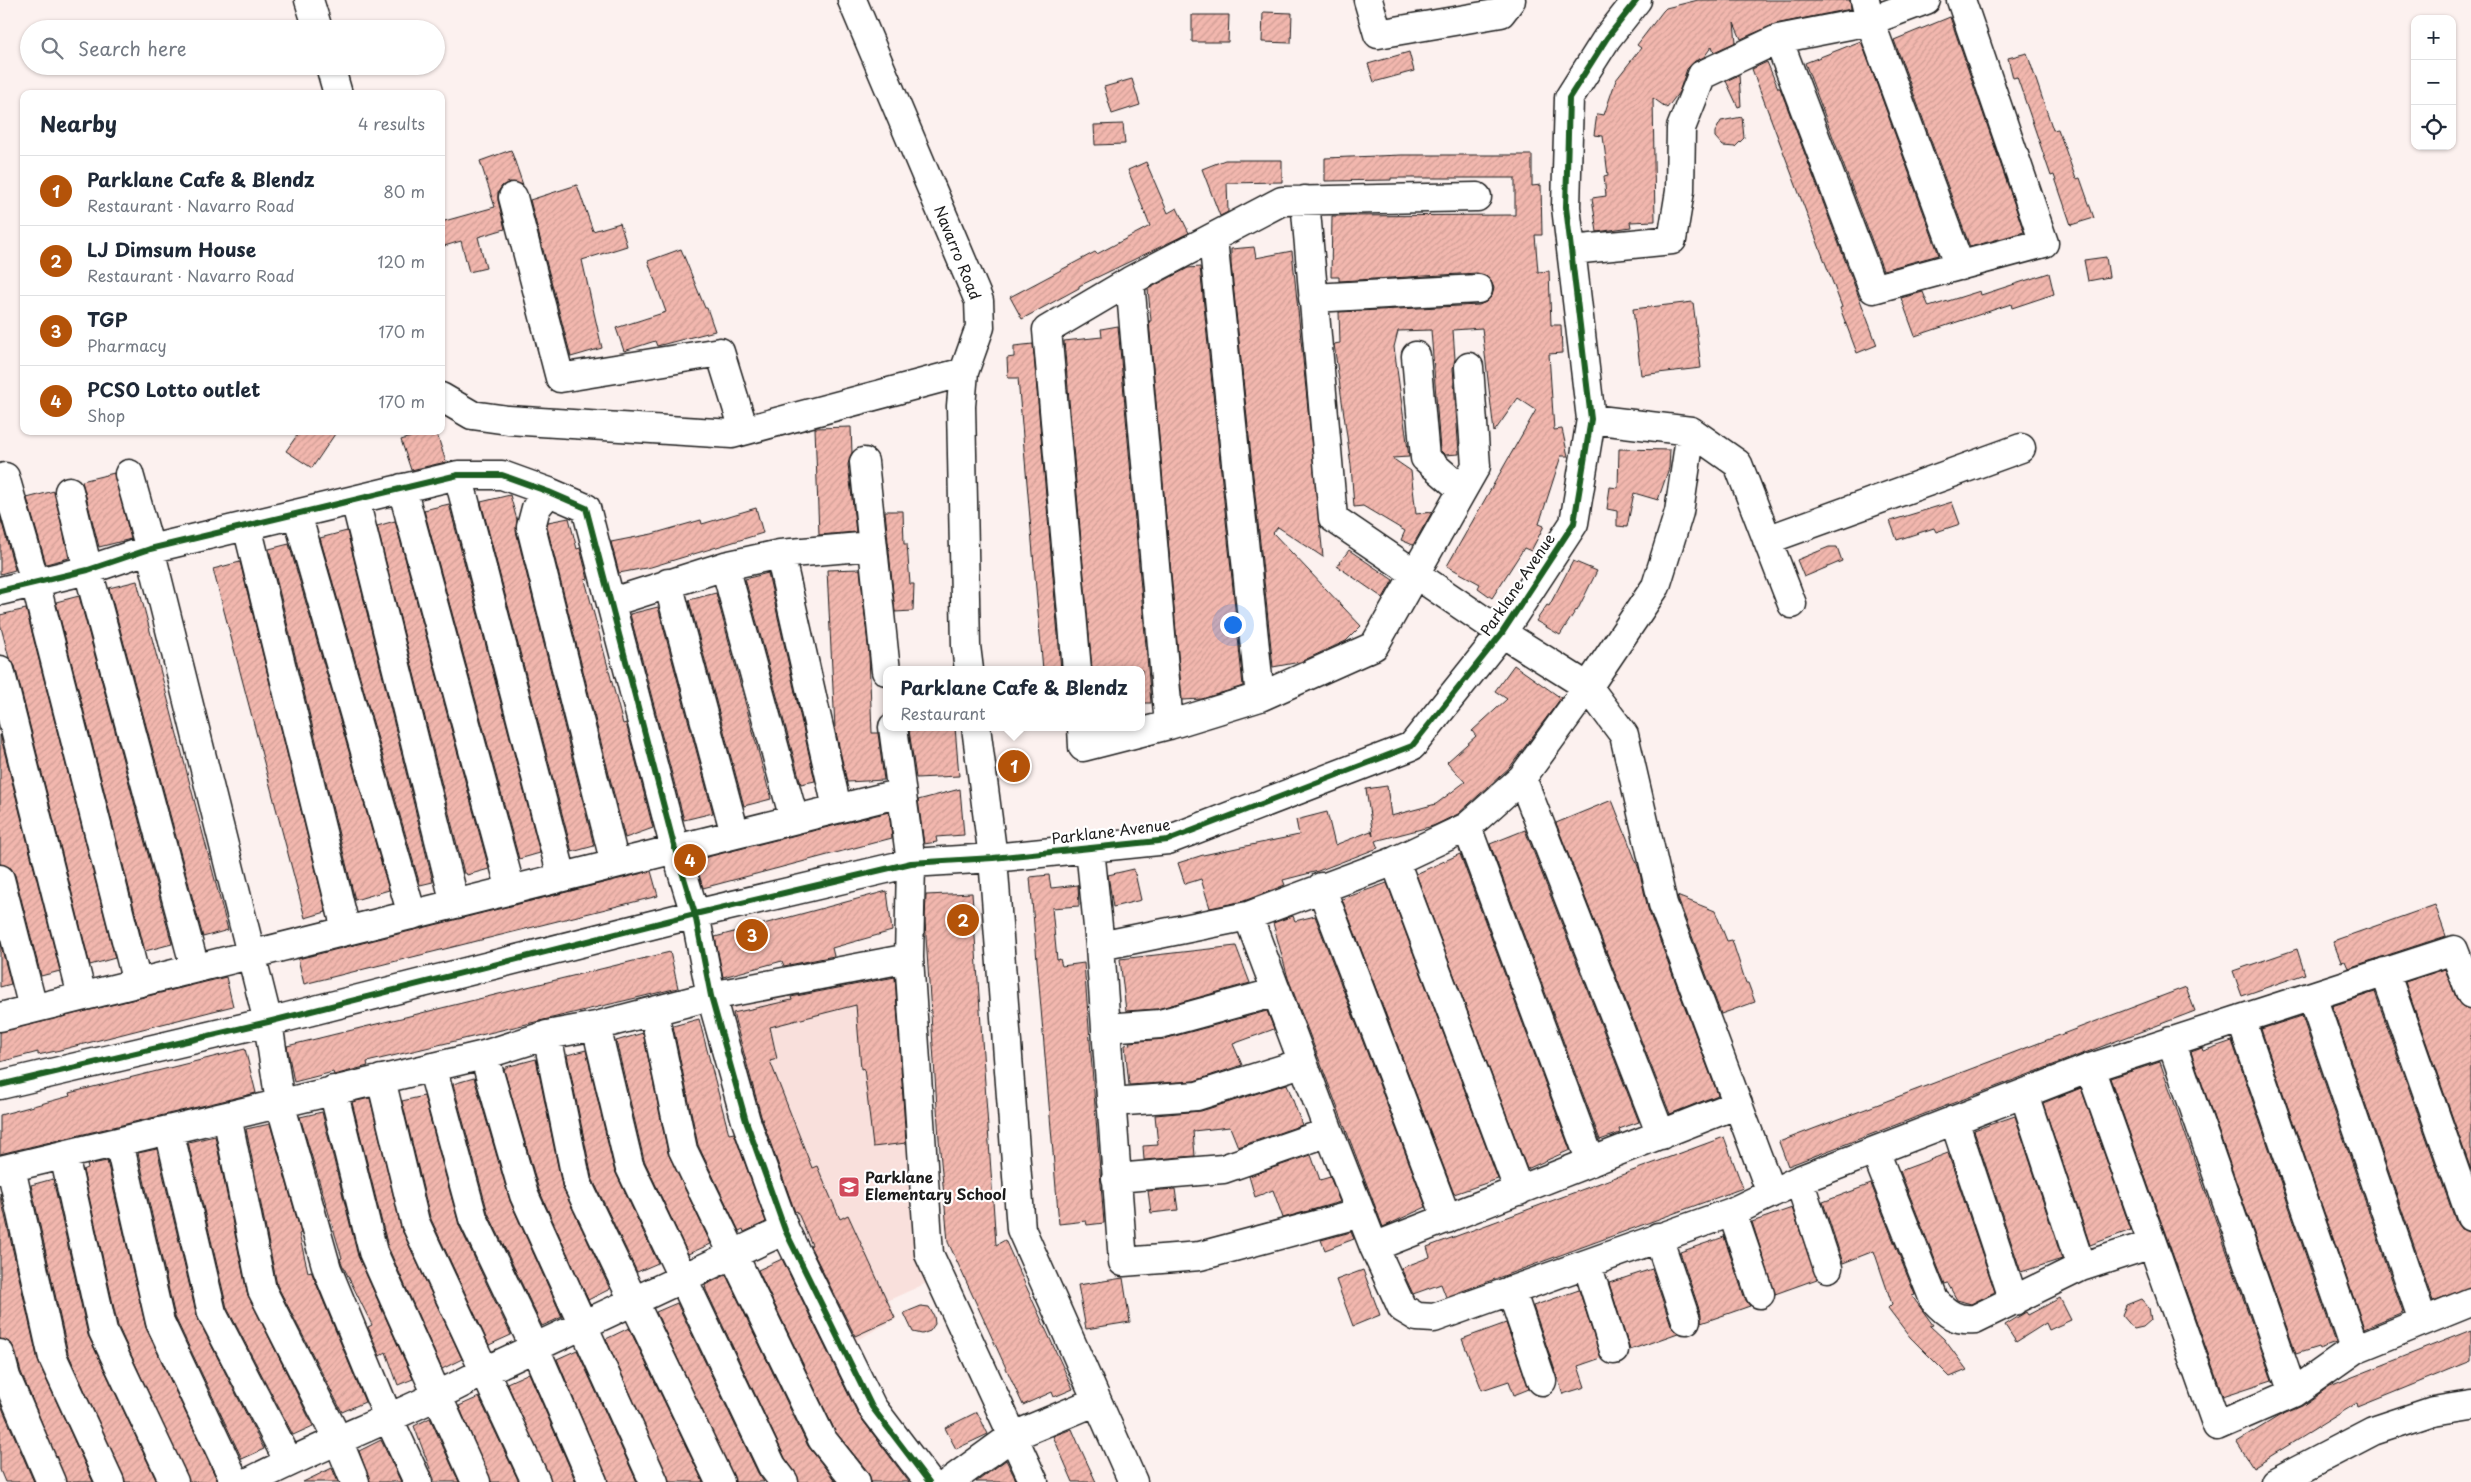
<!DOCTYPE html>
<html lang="en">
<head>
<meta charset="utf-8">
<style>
	:root { --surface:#fff; --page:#f2f2f3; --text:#1f2937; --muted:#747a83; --line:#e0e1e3; --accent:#b45309 }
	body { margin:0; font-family:"Playpen Sans",sans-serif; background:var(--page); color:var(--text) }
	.controls { position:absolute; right:15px; top:15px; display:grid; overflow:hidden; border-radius:10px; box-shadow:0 1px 4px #0004 }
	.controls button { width:45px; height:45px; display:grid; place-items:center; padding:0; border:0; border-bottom:1px solid var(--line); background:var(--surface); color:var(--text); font:25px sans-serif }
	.you { position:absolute; left:1232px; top:624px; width:18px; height:18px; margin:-12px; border:4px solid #fff; border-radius:50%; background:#1a73e8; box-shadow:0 0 0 8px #1a73e833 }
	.badge { display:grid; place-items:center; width:32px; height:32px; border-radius:50%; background:var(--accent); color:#fff; font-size:16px; font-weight:700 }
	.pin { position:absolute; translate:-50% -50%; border:2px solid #fff; box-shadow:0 1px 5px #0006 }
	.popup { position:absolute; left:883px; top:666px; width:262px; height:65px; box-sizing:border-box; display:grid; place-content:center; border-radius:10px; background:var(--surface); filter:drop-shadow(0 1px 4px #0005); font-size:16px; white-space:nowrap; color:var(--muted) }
	.popup b { font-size:19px; color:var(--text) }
	.popup::after { content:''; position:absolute; left:50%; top:100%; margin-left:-10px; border:10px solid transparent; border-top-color:var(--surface) }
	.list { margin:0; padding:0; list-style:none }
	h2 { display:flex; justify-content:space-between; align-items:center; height:65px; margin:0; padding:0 20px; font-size:21px }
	h2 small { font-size:16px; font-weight:400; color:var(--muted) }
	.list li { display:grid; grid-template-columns:32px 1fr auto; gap:15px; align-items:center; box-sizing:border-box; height:70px; padding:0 20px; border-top:1px solid var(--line) }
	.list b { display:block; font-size:19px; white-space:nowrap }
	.list p { margin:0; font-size:16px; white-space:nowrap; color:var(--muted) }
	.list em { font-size:16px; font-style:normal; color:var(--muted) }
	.icon { flex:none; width:28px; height:28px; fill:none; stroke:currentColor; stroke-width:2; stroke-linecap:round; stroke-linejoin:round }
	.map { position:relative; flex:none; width:2471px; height:1482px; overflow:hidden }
	.search { position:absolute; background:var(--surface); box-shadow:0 1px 4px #0004; left:20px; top:20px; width:425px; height:55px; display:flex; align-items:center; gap:12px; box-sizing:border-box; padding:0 18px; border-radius:28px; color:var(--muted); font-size:19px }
	.panel { position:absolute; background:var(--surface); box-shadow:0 1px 4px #0004; left:20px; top:90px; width:425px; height:345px; border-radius:10px }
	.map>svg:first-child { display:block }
	.built { fill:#f9e0dc }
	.building { fill:url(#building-hatch); stroke:#1c1c1c }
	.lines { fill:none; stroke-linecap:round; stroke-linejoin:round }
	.minor-casing { stroke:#1c1c1c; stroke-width:31 }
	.minor { stroke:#fff; stroke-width:28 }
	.cycleway-casing { stroke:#fff; stroke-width:9 }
	.cycleway { stroke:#1b5e20; stroke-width:6 }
	.labels { text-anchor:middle; stroke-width:4.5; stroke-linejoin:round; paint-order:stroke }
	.street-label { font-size:15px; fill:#1c1c1c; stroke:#fff }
	.poi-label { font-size:15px; font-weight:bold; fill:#1c1c1c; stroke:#fff; text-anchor:start }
</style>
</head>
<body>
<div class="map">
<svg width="2471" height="1482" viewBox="0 0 2471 1482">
	<defs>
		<pattern id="building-hatch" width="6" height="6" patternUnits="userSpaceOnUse" patternTransform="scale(1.25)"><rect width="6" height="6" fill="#f2b7ae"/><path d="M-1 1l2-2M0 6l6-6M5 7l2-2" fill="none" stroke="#cf9d95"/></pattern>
	</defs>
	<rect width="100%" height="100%" fill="#fcf1ef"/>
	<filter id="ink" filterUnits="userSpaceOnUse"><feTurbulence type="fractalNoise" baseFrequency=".02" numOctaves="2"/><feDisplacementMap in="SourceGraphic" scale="10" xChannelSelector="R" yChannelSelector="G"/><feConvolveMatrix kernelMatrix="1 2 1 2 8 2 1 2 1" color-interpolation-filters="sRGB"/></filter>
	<g filter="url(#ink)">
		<path class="built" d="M898,968L929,1282L889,1300L896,1319L853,1342L755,1120L721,1001Z"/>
		<path class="building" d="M1698,0H1850L1851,9L1775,24L1741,39L1734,23L1736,42L1714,52L1712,46L1704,57L1695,61L1687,69L1679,92L1667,108L1653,98L1655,221L1630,222L1631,227L1597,232L1592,198L1606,196L1604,176L1608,175L1603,136L1594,135L1597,114L1604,115L1616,80L1641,48L1637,45L1663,11L1666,8Z
			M1263,12L1292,13L1291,43L1262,42Z
			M1192,15H1229L1228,42H1192Z
			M1950,17L2024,232L1970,247L1894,40Z
			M1861,41L1939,255L1883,270L1805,63Z
			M1409,52L1414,71L1374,82L1368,64Z
			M2027,53L2053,130L2058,129L2076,179L2080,178L2094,218L2071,225L2054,175L2051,176L2017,77L2013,78L2008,58Z
			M1767,62L1778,88H1780L1877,345L1857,353L1840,308L1842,307L1752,69Z
			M1739,75L1741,106L1738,107L1726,81Z
			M1132,79L1140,105L1112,114L1104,87Z
			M1742,117L1744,138L1735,147L1723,146L1715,137V132L1721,121Z
			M1123,124L1125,144L1095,145L1094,125Z
			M511,150L523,185L510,182L502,186L498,192V200L505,229L478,237L486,268L469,272L461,241L441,247V222L495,207L480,161Z
			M1402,155H1532V186L1541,185L1542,235H1535L1538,272L1549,271L1551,325H1561L1562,353L1549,354L1554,430L1562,429L1568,456H1561L1539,524L1544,526L1531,551L1524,548L1492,598L1478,588L1480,584L1447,566L1536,410L1518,398L1494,432L1482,328L1453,330L1455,359L1453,368L1459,454L1445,455L1440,450L1431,330L1398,331L1394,347L1409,457L1392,458L1411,471L1416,514L1432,512L1413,545L1401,540L1405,531L1363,506L1354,507L1351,465L1334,344L1340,343L1339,312L1479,305L1486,302L1492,296L1494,288L1491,281L1485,275L1477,273L1339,281V277H1331L1332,216L1515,215V178H1391V180L1325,181V158Z
			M1225,160H1282V182L1227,183L1228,212L1220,216L1202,169Z
			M1146,162L1168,213L1177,208L1189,233L1079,286V288L1022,319L1010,297L1095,252L1097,254L1150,226L1128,170Z
			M577,185L593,231L620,223L627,246L582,260L602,348L571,357L530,200Z
			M1254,247L1256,258L1292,251L1323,557L1278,527L1273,533L1361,626L1346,641L1300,662L1273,667L1231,264V249Z
			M681,249L705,308H707L715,331L657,346L655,341L624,351L616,328L666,312L648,261Z
			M2106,257L2109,277L2088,281L2084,260Z
			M1200,267L1243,686L1202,699L1182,700L1149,321H1151L1148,289L1188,268Z
			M2049,273L2054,294L2012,308L2011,304L1915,336L1901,298L1923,292L1929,307L1980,291L1981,295Z
			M1693,302L1701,368L1641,375L1633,309Z
			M1118,326L1151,703H1142V670H1092L1064,341L1102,337L1101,329Z
			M1033,344L1061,670H1043L1018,378H1008L1007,358L1014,357V346Z
			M851,427L852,453L848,464L856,532L819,535L815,428Z
			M300,431H337L312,468L286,451Z
			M429,431H436L446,462L411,470L401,440Z
			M1619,449L1670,450L1669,468L1658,500L1634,493L1627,527L1617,526V511L1607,509L1610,487L1618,488Z
			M114,473L131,539L99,547L82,481Z
			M54,491L69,558L46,564L27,498Z
			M510,495L517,520L516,531L594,846L572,852L481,502Z
			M1952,502L1960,524L1936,532L1934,528L1897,540L1890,521Z
			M449,504L540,853L519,859L424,510Z
			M756,508L763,533L651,567L619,573L611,542L652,534L701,520L702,524Z
			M885,511H903L904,544H907L910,584H914L913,611L895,612Z
			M0,516L15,570L0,574Z
			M569,518L577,549L580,548L588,579L585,580L623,724L626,723L653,828L625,838L547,527L548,522Z
			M395,521L489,869L467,875L466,873H464L377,526Z
			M347,531L433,882L420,885L320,538Z
			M289,544L389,890L355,900L269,549Z
			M1829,547H1837L1842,561L1804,577L1797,560Z
			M1349,550L1393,580L1383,598L1337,566Z
			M1573,561L1597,571L1577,611L1576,610L1560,635L1536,621L1547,605L1549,606Z
			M240,562L326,912L305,918L213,569Z
			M860,569L869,655L872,733H878L884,780L847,782L835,728L827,570Z
			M768,573L815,781L801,784L745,579Z
			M137,581L228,930L203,937L109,588Z
			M716,593L771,799L744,806L689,600Z
			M79,596L172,944L145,951L56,602Z
			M658,607L713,813L684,820L630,614Z
			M26,609L115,958L90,965L15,666L9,658L0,623V615Z
			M1514,665L1561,698L1510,767L1458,814L1433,826L1375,841L1378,848L1318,871L1283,880L1285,885L1244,901L1210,908L1201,879L1185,884L1178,863L1203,855L1299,835L1296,820L1327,812L1335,845L1371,831L1373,836L1366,789L1387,786L1391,816L1436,804L1465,782L1447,762L1476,736L1472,731L1507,699L1495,691Z
			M932,727H955L959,776L916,778L909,730Z
			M0,734L60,971L41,976L15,875L11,868L0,864Z
			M960,789L964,835L936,837L937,842L924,844L918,800Z
			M1612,800L1639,869L1648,909L1718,1095L1670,1114L1556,823Z
			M889,812L892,838L703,888L695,860Z
			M1525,830L1639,1122L1619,1129L1620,1133L1600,1140L1490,844Z
			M1460,854L1570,1150L1527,1169L1416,874Z
			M1134,869L1141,900L1113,907L1108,875Z
			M651,871L658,896L304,984L298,959Z
			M1049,875L1051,888L1078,885L1079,906L1052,908L1057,960L1060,959L1062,966L1084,963L1104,1223L1087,1225L1086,1221L1059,1224L1030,877Z
			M1387,883L1498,1179L1454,1194L1342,899Z
			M887,891L892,931L832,948L834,956L784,966L782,961L723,977L715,937Z
			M972,893L996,1245L1005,1240L1073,1389L1054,1397L1052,1392L1023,1405L948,1242L939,1139L925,921L926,895Z
			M1677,896L1715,911L1727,941L1732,940L1746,983H1748L1755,1002L1721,1014Z
			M2435,905L2446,936L2348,968L2345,961L2341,962L2333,941Z
			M1293,916L1295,921L1315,916L1426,1207L1383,1227L1288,978L1273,923Z
			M0,942L11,984L0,987Z
			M1236,946L1250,983L1157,1009L1126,1011L1120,959Z
			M2297,949L2305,974L2242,996L2233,971Z
			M670,952L678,988L367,1062L368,1066L334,1075L333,1072L294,1082L287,1046Z
			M2445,969L2457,1000L2462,1006L2471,1009V1170L2405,982Z
			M226,977L233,1006L60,1050L38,1055V1052L0,1062V1032Z
			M895,977L906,1143L873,1147L864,1068L861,1069L856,1005L770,1027L777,1059L770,1061L812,1168L817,1166L840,1219L848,1215L895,1318L855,1336L810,1246L812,1245L797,1211L795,1212L761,1116L733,1013L792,1000L791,997Z
			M2186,987L2195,1011L1788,1166L1779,1142Z
			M2375,992L2456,1222L2461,1229L2471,1232V1287L2433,1301L2332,1006Z
			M1267,1011L1274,1029L1233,1044L1242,1065L1194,1081L1129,1085L1125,1045L1130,1044L1129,1042L1164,1039Z
			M2302,1016L2403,1312L2364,1328L2261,1029Z
			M699,1019L729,1134L734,1133L766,1222L744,1232L743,1229L739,1231L698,1145L673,1026Z
			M643,1033L668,1153L711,1244L688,1254L644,1160L616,1041Z
			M2232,1041L2336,1343L2319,1349L2318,1347L2296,1354L2191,1052L2202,1048L2203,1051Z
			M245,1049L256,1093L0,1154V1115L70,1096L69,1093Z
			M586,1050L614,1169L658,1263L637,1272L592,1178L567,1055Z
			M536,1059L562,1186L610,1289L588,1300L539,1190L504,1070L506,1067Z
			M2160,1062L2272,1380L2223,1396L2110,1078Z
			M474,1078L510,1201L562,1317L542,1326L488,1213L453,1084Z
			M1287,1084L1302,1125L1238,1147L1230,1127L1193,1131L1195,1156L1144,1160L1143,1146L1158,1145L1155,1115L1201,1111Z
			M2081,1088L2131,1230L2090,1245L2043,1103Z
			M424,1096L459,1225L511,1335L489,1345L430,1217L402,1101Z
			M370,1098L401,1228L462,1359L442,1369L388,1247L352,1102Z
			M322,1112L358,1256L413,1379L398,1385L386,1352L380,1356L368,1327L372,1325L342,1264L340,1259L342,1258L300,1117Z
			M2015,1116L2062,1259L2021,1272L1974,1130Z
			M270,1124L301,1233L299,1234L308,1272L311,1271L365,1402L342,1412L277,1285L246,1129Z
			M215,1136L247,1293L313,1426L293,1435L227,1308L188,1142Z
			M1724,1137L1743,1188L1446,1297L1441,1284L1413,1294L1401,1268L1430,1257L1427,1247Z
			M157,1149L197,1317L264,1449L242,1459L175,1317L138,1153Z
			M1948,1153L1995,1292L1971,1304L1957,1300L1948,1284L1945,1285L1900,1171Z
			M1311,1155L1320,1180L1330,1177L1340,1202L1283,1218L1273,1190L1255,1197L1249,1176Z
			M107,1161L146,1328L218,1482H189L118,1326L83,1170L88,1168L87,1165Z
			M53,1179L88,1335L157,1482H125L68,1353L31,1185Z
			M1871,1184L1915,1295L1912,1296L1933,1325L1930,1326L1944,1339L1967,1370L1950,1377L1910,1337L1888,1308L1892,1304L1874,1251L1843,1263L1823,1202Z
			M1175,1189L1178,1210L1151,1213L1148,1191Z
			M0,1193L38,1361L93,1482H66L21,1372L15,1350L11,1343L0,1339Z
			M1792,1208L1817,1279L1775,1294L1752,1222Z
			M1351,1232L1354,1239L1325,1250L1321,1240Z
			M1724,1237L1745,1299L1750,1306L1701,1323V1315L1680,1252Z
			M782,1259L858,1414L909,1482H871L868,1472L835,1431L758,1270Z
			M1652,1269L1671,1325L1678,1333L1630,1350L1609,1283Z
			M1363,1270L1380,1315L1353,1326L1336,1280Z
			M726,1275L808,1446L836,1482H799L796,1473L785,1458L706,1290L705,1285Z
			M1123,1278L1130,1322L1086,1329L1078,1285Z
			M1579,1290L1601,1358L1578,1366L1585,1387L1563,1394L1533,1306Z
			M2060,1298L2071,1320L2049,1330L2046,1323L2016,1342L2005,1325L2026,1312L2028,1315Z
			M2141,1299L2149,1308L2151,1320L2143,1327L2134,1329L2122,1315L2126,1305Z
			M677,1303L758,1473L764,1482H735L656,1312Z
			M921,1306L929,1307L934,1316L935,1324L930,1331L922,1334L913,1332L904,1313Z
			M1506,1323L1529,1389L1514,1395L1509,1381L1482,1390L1462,1339Z
			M629,1328L703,1482H669L606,1339Z
			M2471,1330V1361L2358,1407L2357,1403L2253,1467L2237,1442L2279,1416L2302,1406L2330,1386Z
			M577,1350L637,1482H608L557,1359Z
			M529,1373L576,1482H551L507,1383Z
			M479,1397L519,1482H491L459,1406Z
			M0,1403L34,1482H5L0,1470Z
			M977,1412L988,1434L956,1449L945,1428Z
			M430,1418L459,1482H435L414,1426Z
			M1072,1429L1078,1443L1096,1482H1073L1053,1436Z
			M381,1440L401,1482H370L359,1451Z
			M1006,1460L1017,1482H976Z
			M332,1468L338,1482H303Z"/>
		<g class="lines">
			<g class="minor-casing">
				<path id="minor" d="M309,0L318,29
					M852,0L979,301L980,327L964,372L961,406L966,646L969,670
					M1368,0L1378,34L1501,13L1511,0
					M1865,0L1870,21L1960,266
					M1778,39L1873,289L2044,243L1961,0
					M330,66L338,94
					M513,197L560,378L720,352L744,430
					M1305,200L1333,518L1502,633L1588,687L1624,735L1663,904L1771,1193
					M1213,239L1260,697
					M1572,250L1672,240L1680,191L1681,128L1702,75L1778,39L1870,21L1926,0
					M1130,281L1169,725
					M1313,298L1478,289
					M1416,356L1425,458L1462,490
					M441,397L472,415L508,420L732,434L964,372
					M1591,419L1691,431L1738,464L1792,604
					M864,462L886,671
					M129,474L150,549L268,1022L280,1103L327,1269L388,1417L418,1482
					M458,475L562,877
					M5,477L35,582L137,983
					M402,488L511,890
					M69,491L88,570L195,968
					M549,492L536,508L531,527L615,864
					M355,500L455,904
					M297,514L412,915
					M247,526L346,930
					M1767,540L2021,448
					M780,554L837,808
					M725,566L794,819
					M668,583L735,834
					M0,591L88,570L150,549L458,475H502L549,492L586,508L675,849L695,914L711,996L746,1121L785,1230L872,1407L929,1482
					M612,602L725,566L780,554L872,546
					M0,670L82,996
					M1077,670L1047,330L1130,281L1282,201L1477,197
					M893,727L911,863L909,958L929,1254L1034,1482
					M976,727L993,858L1021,1229L1133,1482
					M1082,727L1083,747L1169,725L1260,697L1374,646L1476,466L1469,367
					M1522,778L1661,1135
					M1467,827L1591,1162
					M1090,849L1100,946L1123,1262L1200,1256L1361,1213
					M1395,861L1519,1191
					M0,879L33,1008
					M1321,887L1447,1219
					M1248,916L1329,1132L1374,1247L1402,1308L1417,1317L1434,1318L1732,1212L1799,1180L2090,1068L2454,950L2471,994
					M1100,946L1248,916L1395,861L1467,827L1522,778L1588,687L1656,586L1679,512L1691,431
					M2385,972L2471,1217
					M2312,996L2423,1321
					M654,1012L683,1150L822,1439L856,1482
					M0,1017L901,793
					M2241,1019L2355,1349
					M596,1026L629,1165L772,1466L784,1482
					M1106,1028L1160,1024L1277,992
					M547,1035L577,1183L720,1482
					M2171,1041L2293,1393
					M484,1055L524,1195L654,1482
					M432,1067L473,1218L535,1348L593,1482
					M2090,1068L2217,1426L2293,1393L2355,1349L2471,1302
					M381,1079L415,1222L536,1482
					M0,1085L268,1022L695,914L911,863L993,858L1168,840L1412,746L1502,633L1574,523L1591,419L1566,207L1569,98L1607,38L1637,0
					M333,1090L373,1252L476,1482
					M2024,1094L2081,1267
					M1111,1102L1197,1096L1302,1063
					M227,1116L262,1290L338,1440L355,1482
					M1954,1120L2014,1301
					M169,1130L212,1313L289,1462
					M119,1142L160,1322L235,1482
					M1875,1151L1934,1300C1947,1314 1956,1321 1975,1319L2081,1267L2152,1244
					M64,1155L103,1331L174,1482
					M11,1168L53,1358L110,1482
					M0,1170L484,1055L547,1035L596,1026L711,996L909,958
					M1116,1178L1223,1169L1329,1132
					M1799,1180L1828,1268
					M1732,1212L1760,1294
					M1658,1237L1686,1320
					M1374,1247L1738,1104
					M1587,1264L1614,1350
					M1511,1290L1542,1381
					M0,1354L6,1377L51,1482
					M249,1482C326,1442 409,1413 485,1371L785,1230
					M949,1482L1011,1437L1097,1401
					M2275,1482L2373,1431L2433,1411L2471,1405"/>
			</g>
			<use href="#minor" class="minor"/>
			<g class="cycleway-casing">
				<path id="cycleway" d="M0,591L88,570L150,549L458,475H502L549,492L586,508L675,849L695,914L711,996L746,1121L785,1230L872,1407L929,1482
					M0,1085L268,1022L695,914L911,863L993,858L1168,840L1412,746L1502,633L1574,523L1591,419L1566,207L1569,98L1607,38L1637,0"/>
			</g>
			<use href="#cycleway" class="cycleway"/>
		</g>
	</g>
	<defs>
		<g id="school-square" transform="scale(1.125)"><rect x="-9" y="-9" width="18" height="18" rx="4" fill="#d1495b" stroke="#fff"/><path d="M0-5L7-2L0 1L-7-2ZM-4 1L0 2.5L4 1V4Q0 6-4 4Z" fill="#fff"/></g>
	</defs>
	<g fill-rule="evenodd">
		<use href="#school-square" x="849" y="1187"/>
	</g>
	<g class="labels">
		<g class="street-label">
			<text transform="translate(957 253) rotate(68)" y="5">Navarro Road</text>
			<text transform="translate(1518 585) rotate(-56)" y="5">Parklane Avenue</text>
			<text transform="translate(1111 832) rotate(-7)" y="5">Parklane Avenue</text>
		</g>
		<g class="poi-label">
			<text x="865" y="1183">Parklane<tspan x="865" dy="17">Elementary School</tspan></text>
		</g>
	</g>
</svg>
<div class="controls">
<button>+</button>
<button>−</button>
<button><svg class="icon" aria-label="locate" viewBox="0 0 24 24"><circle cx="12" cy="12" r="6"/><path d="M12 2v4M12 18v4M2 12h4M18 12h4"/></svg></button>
</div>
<div class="you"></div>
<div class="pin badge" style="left:1014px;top:766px">1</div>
<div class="popup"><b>Parklane Cafe &amp; Blendz</b>Restaurant</div>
<div class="pin badge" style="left:963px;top:920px">2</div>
<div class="pin badge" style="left:752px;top:935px">3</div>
<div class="pin badge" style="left:690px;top:860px">4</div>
<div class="search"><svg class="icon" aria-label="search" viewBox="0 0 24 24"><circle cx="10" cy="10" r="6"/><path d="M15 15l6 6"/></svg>Search here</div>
<section class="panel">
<h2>Nearby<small>4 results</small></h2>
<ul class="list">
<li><span class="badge">1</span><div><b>Parklane Cafe &amp; Blendz</b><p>Restaurant · Navarro Road</p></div><em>80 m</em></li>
<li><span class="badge">2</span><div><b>LJ Dimsum House</b><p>Restaurant · Navarro Road</p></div><em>120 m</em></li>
<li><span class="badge">3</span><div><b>TGP</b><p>Pharmacy</p></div><em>170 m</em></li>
<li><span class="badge">4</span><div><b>PCSO Lotto outlet</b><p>Shop</p></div><em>170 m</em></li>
</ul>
</section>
</div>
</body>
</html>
